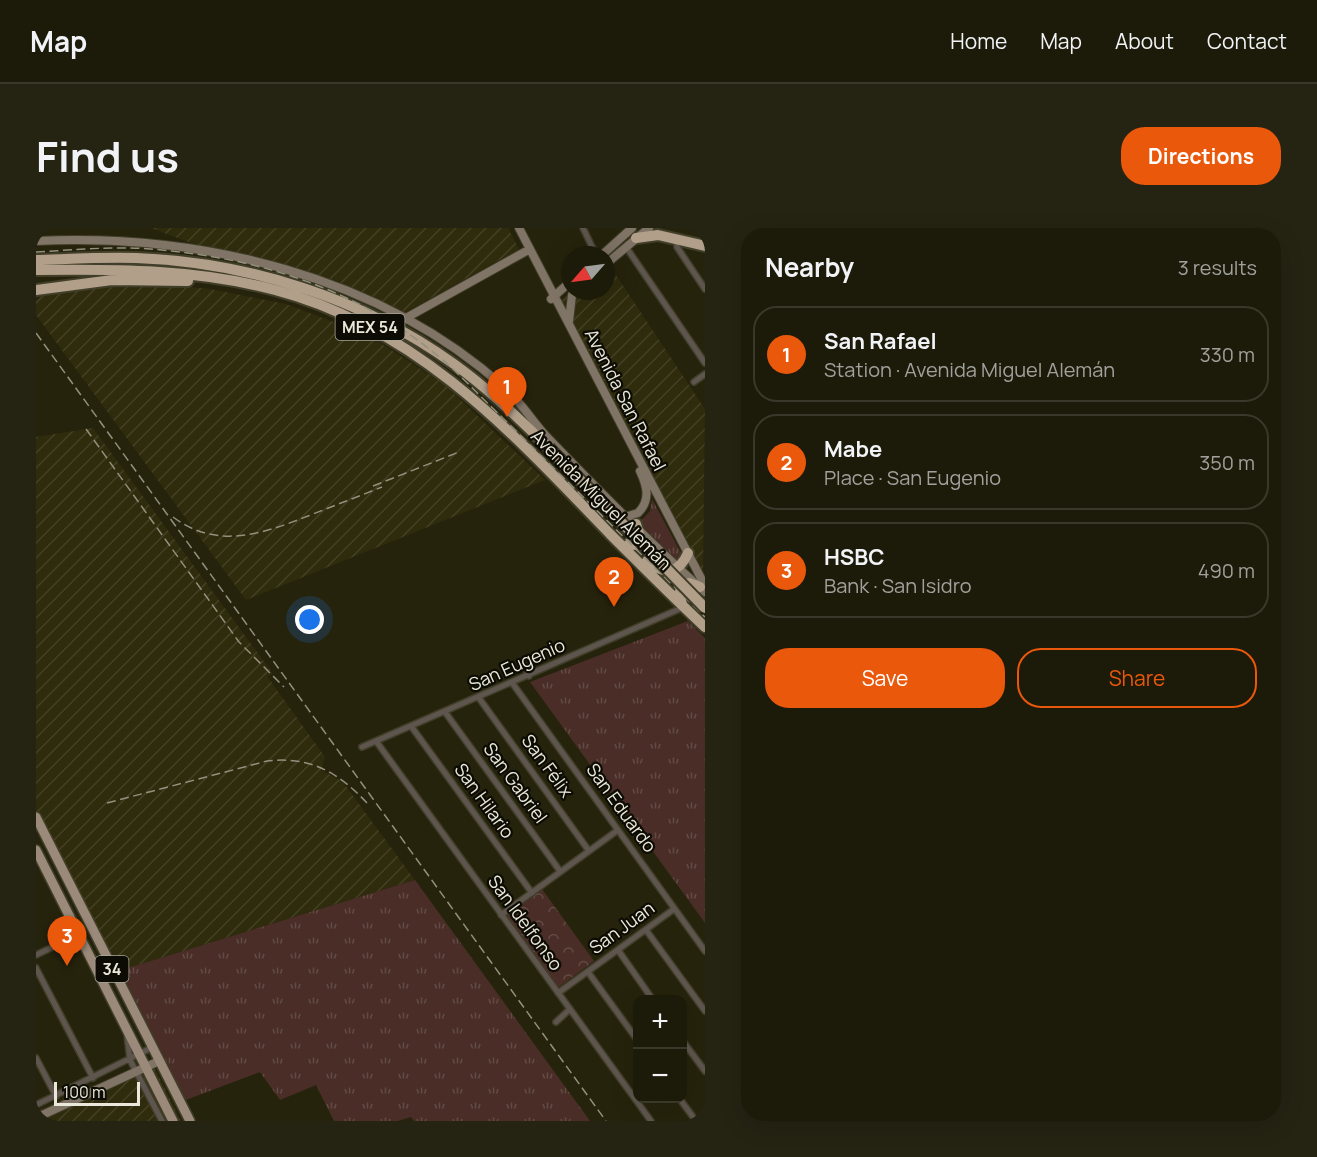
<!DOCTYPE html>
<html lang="en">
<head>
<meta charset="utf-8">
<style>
	:root { --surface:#1c1a09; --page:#252312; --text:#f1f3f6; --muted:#a0a19c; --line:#3a382a; --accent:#ea580c }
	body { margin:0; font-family:Manrope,sans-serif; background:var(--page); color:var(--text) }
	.controls { position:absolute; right:18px; bottom:18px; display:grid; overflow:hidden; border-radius:12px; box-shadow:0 6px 24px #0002 }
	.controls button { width:54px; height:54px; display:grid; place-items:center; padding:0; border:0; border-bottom:2px solid var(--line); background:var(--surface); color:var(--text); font:30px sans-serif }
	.compass { position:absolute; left:525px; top:18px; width:54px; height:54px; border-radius:50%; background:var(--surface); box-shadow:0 6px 24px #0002; rotate:242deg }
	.scale { position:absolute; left:18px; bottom:15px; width:86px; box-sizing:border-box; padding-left:6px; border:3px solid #eae8da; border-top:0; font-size:16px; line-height:21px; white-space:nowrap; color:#eae8da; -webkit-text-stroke:4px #0d0c04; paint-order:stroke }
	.you { position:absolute; left:274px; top:392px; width:21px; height:21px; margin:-15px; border:4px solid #fff; border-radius:50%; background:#1a73e8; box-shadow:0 0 0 9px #1a73e833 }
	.badge { display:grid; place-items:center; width:39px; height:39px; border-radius:50%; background:var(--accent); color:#fff; font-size:20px; font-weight:700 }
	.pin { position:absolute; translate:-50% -50px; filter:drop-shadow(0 2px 3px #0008) }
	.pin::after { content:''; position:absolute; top:32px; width:21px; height:18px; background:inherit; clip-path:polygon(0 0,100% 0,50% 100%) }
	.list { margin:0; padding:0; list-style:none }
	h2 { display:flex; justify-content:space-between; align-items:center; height:78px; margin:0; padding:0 24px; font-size:26px }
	h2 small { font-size:20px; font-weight:400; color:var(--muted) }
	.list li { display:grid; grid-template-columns:39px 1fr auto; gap:18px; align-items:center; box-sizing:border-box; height:96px; margin:0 12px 12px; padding:0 12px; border:2px solid var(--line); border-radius:24px }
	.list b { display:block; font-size:22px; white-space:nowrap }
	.list p { margin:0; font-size:20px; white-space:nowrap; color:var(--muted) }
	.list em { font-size:20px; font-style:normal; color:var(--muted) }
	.actions { display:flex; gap:12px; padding:18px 24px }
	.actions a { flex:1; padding:14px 0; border:2px solid var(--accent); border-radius:24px; text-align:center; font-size:21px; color:var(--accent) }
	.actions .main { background:var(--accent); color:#fff }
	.map { position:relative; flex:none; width:669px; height:893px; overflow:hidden; border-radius:24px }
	header { display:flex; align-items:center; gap:36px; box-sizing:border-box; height:84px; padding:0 30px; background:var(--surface); border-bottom:2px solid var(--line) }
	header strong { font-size:28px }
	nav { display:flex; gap:33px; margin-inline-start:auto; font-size:21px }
	.intro { display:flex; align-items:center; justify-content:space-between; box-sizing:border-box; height:144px; padding:0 36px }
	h1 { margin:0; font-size:42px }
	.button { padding:15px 27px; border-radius:24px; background:var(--accent); color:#fff; font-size:21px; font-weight:700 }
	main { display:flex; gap:36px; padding:0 36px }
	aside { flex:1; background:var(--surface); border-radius:24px; box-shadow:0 6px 24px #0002 }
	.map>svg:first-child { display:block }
	.industrial { fill:url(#industrial-furrows) }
	.grass { fill:url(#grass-tufts) }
	.forest { fill:url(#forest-crowns) }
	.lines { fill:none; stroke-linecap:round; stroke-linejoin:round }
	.street-casing { stroke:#413f29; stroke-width:8 }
	.secondary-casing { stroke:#413f29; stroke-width:10 }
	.primary-casing { stroke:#413f29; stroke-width:12 }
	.highway-casing { stroke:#413f29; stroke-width:14 }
	.street { stroke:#5e564e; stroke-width:5 }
	.secondary { stroke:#807467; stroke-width:8 }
	.primary { stroke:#9b8a79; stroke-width:9 }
	.highway { stroke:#b29f8a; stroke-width:10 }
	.rail { stroke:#93907e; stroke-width:1.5; stroke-dasharray:9 4.5; stroke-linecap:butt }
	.highway-bridge-casing { stroke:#413f29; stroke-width:14; stroke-linecap:butt }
	.highway-bridge { stroke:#b29f8a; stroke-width:10 }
	.labels { text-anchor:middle; stroke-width:4.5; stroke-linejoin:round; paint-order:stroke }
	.shield { fill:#0d0c04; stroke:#a8a69a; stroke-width:1.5 }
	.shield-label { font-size:16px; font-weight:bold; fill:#eae8da }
	.street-label { font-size:18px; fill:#eae8da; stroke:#0d0c04 }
</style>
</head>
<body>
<header>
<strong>Map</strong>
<nav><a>Home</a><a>Map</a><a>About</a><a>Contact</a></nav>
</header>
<div class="intro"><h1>Find us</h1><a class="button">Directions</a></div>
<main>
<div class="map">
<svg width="669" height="893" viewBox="0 0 669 893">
	<defs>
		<pattern id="industrial-furrows" width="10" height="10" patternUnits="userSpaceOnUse" patternTransform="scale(1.5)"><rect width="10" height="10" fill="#2f2b0d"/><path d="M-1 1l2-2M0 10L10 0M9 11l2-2" fill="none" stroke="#434024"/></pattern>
		<pattern id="grass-tufts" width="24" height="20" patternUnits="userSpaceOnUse" patternTransform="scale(1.5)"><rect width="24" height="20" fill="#492d26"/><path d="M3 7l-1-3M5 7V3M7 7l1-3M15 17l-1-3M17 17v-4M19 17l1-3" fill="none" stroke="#634b45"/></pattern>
		<pattern id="forest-crowns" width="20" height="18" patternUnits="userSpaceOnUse" patternTransform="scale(1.5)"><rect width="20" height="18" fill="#492d26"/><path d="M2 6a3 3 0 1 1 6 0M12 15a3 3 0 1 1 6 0" fill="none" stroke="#634b45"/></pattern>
	</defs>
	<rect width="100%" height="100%" fill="#26230c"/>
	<path class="industrial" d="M115,0H472L483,21L366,86L299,52L163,18Z
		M570,32L669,181L667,348L525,72L535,63H570Z
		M101,54L174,61L250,76L332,107L408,156L509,252L210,372L0,87V72L9,66Z
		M57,200L237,446L231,448L289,529L285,542L306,553L379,652L82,743L0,582V209Z
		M115,832L145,893H0V883Z"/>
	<path class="grass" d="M616,271L645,325L642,334L603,295L614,283Z
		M652,393L669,410V695L494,454Z
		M379,652L554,893H378L375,889L362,893H298L280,857L244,872L224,844L147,873L82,743Z"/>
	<path class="forest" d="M506,661L558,733L523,759L520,758L470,690L471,686Z"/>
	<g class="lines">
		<g class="street-casing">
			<path id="street" d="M547,0L560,27
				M641,11V19L669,61
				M590,19L669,135
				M658,154L669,146
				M488,438L493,448
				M477,456L669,723
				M443,470L553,623
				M409,484L524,643
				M375,498L496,665
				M340,513L615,893
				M326,519L648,379
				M465,687L582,602
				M610,702L669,783
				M582,722L617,772
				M0,727L42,707
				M0,740L57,850
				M552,744L602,813
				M522,765L638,681
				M520,794L534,781
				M91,807L94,832L126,893
				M646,812L669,843
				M0,830L20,868
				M643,870L660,893
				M0,877L117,819"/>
		</g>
		<g class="secondary-casing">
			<path id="secondary" d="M483,0L669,358
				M0,13C165,5 343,47 469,160C485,174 496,193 510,208C560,260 615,316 669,364
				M566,27L596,0
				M570,36L613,0
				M515,71L534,54
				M370,90L494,21
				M533,93L536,67
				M592,288L602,285C615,272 611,258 604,243
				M0,890L123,833"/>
		</g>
		<g class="primary-casing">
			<path id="primary" d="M0,589L154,893
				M0,622L137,893"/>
		</g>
		<g class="highway-casing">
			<path id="highway" d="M600,10L622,7L669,18
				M0,32C33,31 67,29 100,30C212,34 326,70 418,136C453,161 483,191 513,220
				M0,42C80,41 161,41 239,62C381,99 477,205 575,307C606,338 637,369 669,399
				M0,62L76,52L152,53
				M593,316L600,317L605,313L600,296
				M611,333C628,347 642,347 652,325
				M646,376L643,366L646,359L653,355L664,359"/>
		</g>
		<use href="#street" class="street"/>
		<use href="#secondary" class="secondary"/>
		<use href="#primary" class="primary"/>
		<use href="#highway" class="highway"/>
		<path class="rail" d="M0,24C38,22 76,18 114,21C228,30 332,64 417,141L669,389
			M0,105L570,893
			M50,201L203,414L248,459
			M337,258L423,224
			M137,289C181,322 226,306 272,288C297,278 321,269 346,259
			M71,575L231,533C274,528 302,544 331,575"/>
		<g class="highway-bridge-casing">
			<path id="highway-bridge" d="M513,220L669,380"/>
		</g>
		<use href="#highway-bridge" class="highway-bridge"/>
	</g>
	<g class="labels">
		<g class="shield">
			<rect x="299.5" y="86" width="69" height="26" rx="4.5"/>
			<rect x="59.5" y="728" width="33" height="26" rx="4.5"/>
		</g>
		<g class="shield-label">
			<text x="334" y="105">MEX 54</text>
			<text x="76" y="747">34</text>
		</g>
		<g class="street-label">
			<text transform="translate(589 172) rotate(63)" y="6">Avenida San Rafael</text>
			<text transform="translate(565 272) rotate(45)" y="6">Avenida Miguel Alemán</text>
			<text transform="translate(481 437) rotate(-24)" y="6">San Eugenio</text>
			<text transform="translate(511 538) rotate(54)" y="6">San Félix</text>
			<text transform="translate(479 555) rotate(54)" y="6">San Gabriel</text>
			<text transform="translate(448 573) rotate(54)" y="6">San Hilario</text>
			<text transform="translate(585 580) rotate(54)" y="6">San Eduardo</text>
			<text transform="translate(489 695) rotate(54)" y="6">San Idelfonso</text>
			<text transform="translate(586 700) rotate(-36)" y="6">San Juan</text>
		</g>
	</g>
</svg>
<div class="controls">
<button>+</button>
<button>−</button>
</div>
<svg class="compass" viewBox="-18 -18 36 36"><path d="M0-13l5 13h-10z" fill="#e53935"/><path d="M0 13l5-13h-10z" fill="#a0a19c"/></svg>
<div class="scale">100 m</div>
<div class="you"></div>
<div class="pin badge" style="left:471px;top:189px">1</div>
<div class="pin badge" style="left:578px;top:379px">2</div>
<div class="pin badge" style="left:31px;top:738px">3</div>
</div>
<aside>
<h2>Nearby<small>3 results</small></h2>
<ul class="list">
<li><span class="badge">1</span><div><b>San Rafael</b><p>Station · Avenida Miguel Alemán</p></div><em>330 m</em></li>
<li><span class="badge">2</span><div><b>Mabe</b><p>Place · San Eugenio</p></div><em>350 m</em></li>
<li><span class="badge">3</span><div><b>HSBC</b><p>Bank · San Isidro</p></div><em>490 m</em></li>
</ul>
<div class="actions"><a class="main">Save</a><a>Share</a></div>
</aside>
</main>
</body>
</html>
